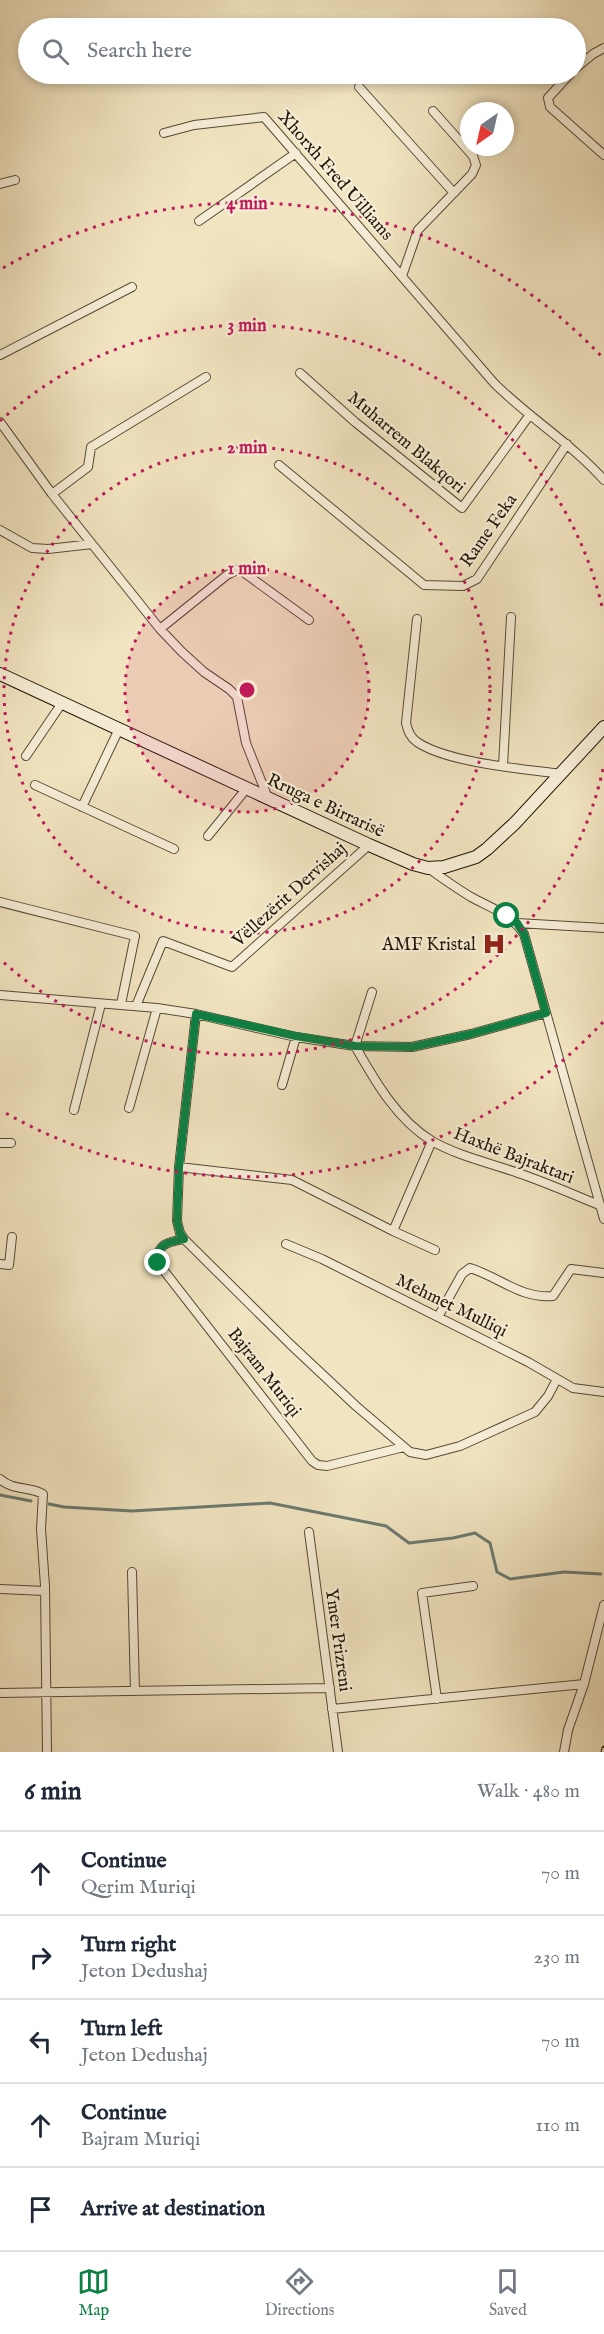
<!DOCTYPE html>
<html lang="en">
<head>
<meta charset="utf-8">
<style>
	:root { --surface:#fff; --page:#f2f2f3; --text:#1f2937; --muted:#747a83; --line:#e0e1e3; --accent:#0b8043 }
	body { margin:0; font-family:"IM FELL English",serif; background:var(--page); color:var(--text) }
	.compass { position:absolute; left:460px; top:102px; width:54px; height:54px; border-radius:50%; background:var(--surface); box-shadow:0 3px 9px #0003; rotate:214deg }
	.stop { position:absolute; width:18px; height:18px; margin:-14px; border:4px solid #0b8043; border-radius:50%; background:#fff }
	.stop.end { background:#0b8043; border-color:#fff; box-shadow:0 2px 6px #0008 }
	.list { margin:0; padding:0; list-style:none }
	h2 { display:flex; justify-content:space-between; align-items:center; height:78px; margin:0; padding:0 24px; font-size:26px }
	h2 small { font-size:20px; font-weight:400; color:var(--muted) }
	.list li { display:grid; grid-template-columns:39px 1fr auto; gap:18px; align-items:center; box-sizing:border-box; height:84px; padding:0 24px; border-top:2px solid var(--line) }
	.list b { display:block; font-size:22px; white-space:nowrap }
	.list p { margin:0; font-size:20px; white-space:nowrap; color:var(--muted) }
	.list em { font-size:20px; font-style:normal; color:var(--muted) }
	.icon { flex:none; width:33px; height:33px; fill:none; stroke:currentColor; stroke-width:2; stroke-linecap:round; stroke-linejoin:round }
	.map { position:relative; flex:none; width:604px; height:1752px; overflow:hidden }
	.search { position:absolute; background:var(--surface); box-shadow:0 3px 9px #0003; left:18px; right:18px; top:18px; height:66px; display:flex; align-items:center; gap:15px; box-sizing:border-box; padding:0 21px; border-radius:33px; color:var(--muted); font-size:22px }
	.sheet { height:498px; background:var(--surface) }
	nav { display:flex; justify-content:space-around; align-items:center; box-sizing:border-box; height:84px; border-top:2px solid var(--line); background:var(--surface); font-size:16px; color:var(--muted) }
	nav a { display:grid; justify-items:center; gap:3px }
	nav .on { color:var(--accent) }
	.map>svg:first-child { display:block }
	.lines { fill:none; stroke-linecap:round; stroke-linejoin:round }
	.stream { stroke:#6b7a71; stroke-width:3 }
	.street-casing { stroke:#564934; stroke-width:10 }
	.secondary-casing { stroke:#221505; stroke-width:14 }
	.street { stroke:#f6edd6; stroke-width:8 }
	.secondary { stroke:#f6edd6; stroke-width:12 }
	.rail-casing { stroke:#221505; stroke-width:5 }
	.rail { stroke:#f6edd6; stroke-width:3; stroke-dasharray:9; stroke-linecap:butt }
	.route { stroke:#0b8043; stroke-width:8 }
	.ring { fill:none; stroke:#c2185b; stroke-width:3; stroke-dasharray:3 6 }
	.labels { text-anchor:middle; stroke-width:4.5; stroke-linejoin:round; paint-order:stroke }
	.street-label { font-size:18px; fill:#221505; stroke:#f6edd6 }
	.poi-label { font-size:18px; fill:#221505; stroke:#f6edd6; text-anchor:end }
	.centre { fill:#c2185b; stroke:#f6edd6; stroke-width:3 }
	.ring-label { font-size:18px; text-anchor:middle; font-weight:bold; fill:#c2185b; stroke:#f6edd6; stroke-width:4.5; stroke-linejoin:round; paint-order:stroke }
</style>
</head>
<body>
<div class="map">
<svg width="604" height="1752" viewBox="0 0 604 1752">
	<rect width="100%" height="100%" fill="#f1e4c0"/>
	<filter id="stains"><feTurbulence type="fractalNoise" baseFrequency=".00333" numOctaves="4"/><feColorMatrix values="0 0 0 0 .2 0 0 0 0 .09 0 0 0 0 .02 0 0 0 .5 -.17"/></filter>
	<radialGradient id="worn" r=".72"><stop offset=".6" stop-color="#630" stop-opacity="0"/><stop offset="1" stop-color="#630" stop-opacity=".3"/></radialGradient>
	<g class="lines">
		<path class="stream" d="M0,1495L31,1501
			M49,1504L64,1507L132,1511L270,1503L386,1526L409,1543L453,1538L475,1533L490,1543L497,1572L510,1579L564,1572L601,1574"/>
		<g class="street-casing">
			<path id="street" d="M576,68L593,54L604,48
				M570,74L548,98L550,107L604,155
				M359,87L454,193
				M164,133L194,125L264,117L494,383C529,418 571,443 604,480
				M0,184L15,180
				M199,221L296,153
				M402,276L418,230L472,174L476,165L473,156L433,111
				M0,355L132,287
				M300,373L355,422L462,508L529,416
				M0,422L52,494L160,629L182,652L204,672L229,689L237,697L246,743L268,798
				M279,465L424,585L463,586L477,579L567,444
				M52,494L88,467L91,447L206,377
				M0,530L32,548L48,549L92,544
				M417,619L406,723C408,731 410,737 417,742C448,763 524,769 561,774
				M160,629L227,575L239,569L309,620
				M26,756L62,703
				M503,766L511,617
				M35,785L174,849
				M82,807L119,729
				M208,836L247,788
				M428,868C442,878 456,888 471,897C491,908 511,914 524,934L604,1219
				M0,902L135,936L121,1004
				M517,923L604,928
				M372,992L355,1046C375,1081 397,1120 432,1141C458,1156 490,1163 518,1173C545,1182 572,1194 599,1205
				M0,995L157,1008L196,1014L296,1037L355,1046L412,1047L471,1034L546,1013
				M136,1006L163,941L232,967L369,845
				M196,1014L179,1167L177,1221L180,1233L184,1239L290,1344L356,1406L410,1452L426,1455L460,1446L535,1412L548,1396L557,1379
				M282,1085L296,1037
				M129,1108L157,1008
				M74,1110L101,1004
				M432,1141L393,1231L435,1250
				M0,1143H11
				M179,1167L292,1180L393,1231
				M184,1239C168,1242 156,1244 158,1263L312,1461L318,1465L327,1466L404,1447
				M286,1244L322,1259L528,1362L573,1388L604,1392
				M0,1264L9,1265L12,1237
				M438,1317L462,1274L470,1268C499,1277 521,1299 553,1296L571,1269L604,1273
				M0,1479C13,1491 29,1486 43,1494L41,1529L45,1586L47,1752
				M309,1532L338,1752
				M132,1572L135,1691
				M0,1589L45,1591
				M0,1693L330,1688
				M437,1699L422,1593L473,1586
				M332,1709L584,1684
				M564,1752L568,1730L584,1684L604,1605"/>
		</g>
		<g class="secondary-casing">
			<path id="secondary" d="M0,674L369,845L413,864L428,868L444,867L476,857L487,849L515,823L604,727"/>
		</g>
		<use href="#street" class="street"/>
		<use href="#secondary" class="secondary"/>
		<g class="rail-casing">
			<path id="rail" d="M603,1752L604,1748"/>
		</g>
		<use href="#rail" class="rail"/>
	</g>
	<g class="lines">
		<path class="route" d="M158,1263C156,1244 168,1242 184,1239L180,1233L177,1221L179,1167L196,1014L296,1036L355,1046L412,1047L471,1034L546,1013L524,934L517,923L507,916"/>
	</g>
	<circle cx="247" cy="690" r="122" fill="#c2185b" fill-opacity=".12"/>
	<g class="ring">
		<circle cx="247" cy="690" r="122"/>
		<circle cx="247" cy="690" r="243"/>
		<path d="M603 769A365 365 0 0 1 0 959M0 421A365 365 0 0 1 603 611"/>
		<path d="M603 1022A487 487 0 0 1 4 1112M3 268A487 487 0 0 1 603 358"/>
	</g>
	<defs>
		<g id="hospital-bare" transform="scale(1.8)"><path d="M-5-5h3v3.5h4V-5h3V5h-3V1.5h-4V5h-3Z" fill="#8f2418" stroke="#f6edd6" stroke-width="2.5" paint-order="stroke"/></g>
	</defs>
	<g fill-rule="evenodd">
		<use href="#hospital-bare" x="494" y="944"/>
	</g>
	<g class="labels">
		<g class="street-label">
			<text transform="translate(336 175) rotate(49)" y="6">Xhorxh Fred Uilliams</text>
			<text transform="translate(407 442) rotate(40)" y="6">Muharrem Blakqori</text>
			<text transform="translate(488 530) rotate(-55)" y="6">Rame Feka</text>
			<text transform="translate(326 805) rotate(25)" y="6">Rruga e Birrarisë</text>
			<text transform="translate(289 894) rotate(-42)" y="6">Vëllezërit Dervishaj</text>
			<text transform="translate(514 1155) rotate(21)" y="6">Haxhë Bajraktari</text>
			<text transform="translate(452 1305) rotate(26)" y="6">Mehmet Mulliqi</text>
			<text transform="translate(265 1372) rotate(52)" y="6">Bajram Muriqi</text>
			<text transform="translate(339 1640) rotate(82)" y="6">Ymer Prizreni</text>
		</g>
		<g class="poi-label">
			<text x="476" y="950">AMF Kristal</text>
		</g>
	</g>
	<circle cx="247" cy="690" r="9" class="centre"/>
	<g class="ring-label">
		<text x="247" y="209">4 min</text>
		<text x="247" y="331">3 min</text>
		<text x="247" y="453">2 min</text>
		<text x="247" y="574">1 min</text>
	</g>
	<rect width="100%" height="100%" filter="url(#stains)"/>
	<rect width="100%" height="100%" fill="url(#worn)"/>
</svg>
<svg class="compass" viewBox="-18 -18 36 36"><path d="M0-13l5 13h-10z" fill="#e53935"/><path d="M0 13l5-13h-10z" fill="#747a83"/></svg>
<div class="stop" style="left:507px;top:916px"></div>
<div class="stop end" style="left:158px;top:1263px"></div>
<div class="search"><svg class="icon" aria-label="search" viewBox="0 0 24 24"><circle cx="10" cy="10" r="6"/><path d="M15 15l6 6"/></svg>Search here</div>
</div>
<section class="sheet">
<h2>6 min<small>Walk · 480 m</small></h2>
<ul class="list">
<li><svg class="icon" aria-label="ahead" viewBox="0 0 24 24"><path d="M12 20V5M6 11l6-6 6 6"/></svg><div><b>Continue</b><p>Qerim Muriqi</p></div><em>70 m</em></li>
<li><svg class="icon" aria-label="right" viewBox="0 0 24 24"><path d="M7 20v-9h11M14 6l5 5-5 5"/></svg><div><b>Turn right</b><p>Jeton Dedushaj</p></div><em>230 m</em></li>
<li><svg class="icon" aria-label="left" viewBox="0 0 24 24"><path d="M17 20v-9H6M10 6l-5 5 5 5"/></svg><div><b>Turn left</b><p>Jeton Dedushaj</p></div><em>70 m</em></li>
<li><svg class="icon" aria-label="ahead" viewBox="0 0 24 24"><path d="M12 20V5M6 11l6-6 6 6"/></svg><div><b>Continue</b><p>Bajram Muriqi</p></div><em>110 m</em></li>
<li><svg class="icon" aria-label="arrive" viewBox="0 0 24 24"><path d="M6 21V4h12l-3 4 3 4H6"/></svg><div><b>Arrive at destination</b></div></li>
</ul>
</section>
<nav>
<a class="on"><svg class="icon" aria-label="map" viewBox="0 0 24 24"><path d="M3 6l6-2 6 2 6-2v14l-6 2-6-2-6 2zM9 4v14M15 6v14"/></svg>Map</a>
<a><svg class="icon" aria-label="directions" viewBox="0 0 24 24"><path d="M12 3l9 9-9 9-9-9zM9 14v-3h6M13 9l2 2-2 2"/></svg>Directions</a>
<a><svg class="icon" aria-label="saved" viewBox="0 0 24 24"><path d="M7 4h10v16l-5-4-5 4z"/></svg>Saved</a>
</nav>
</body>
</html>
